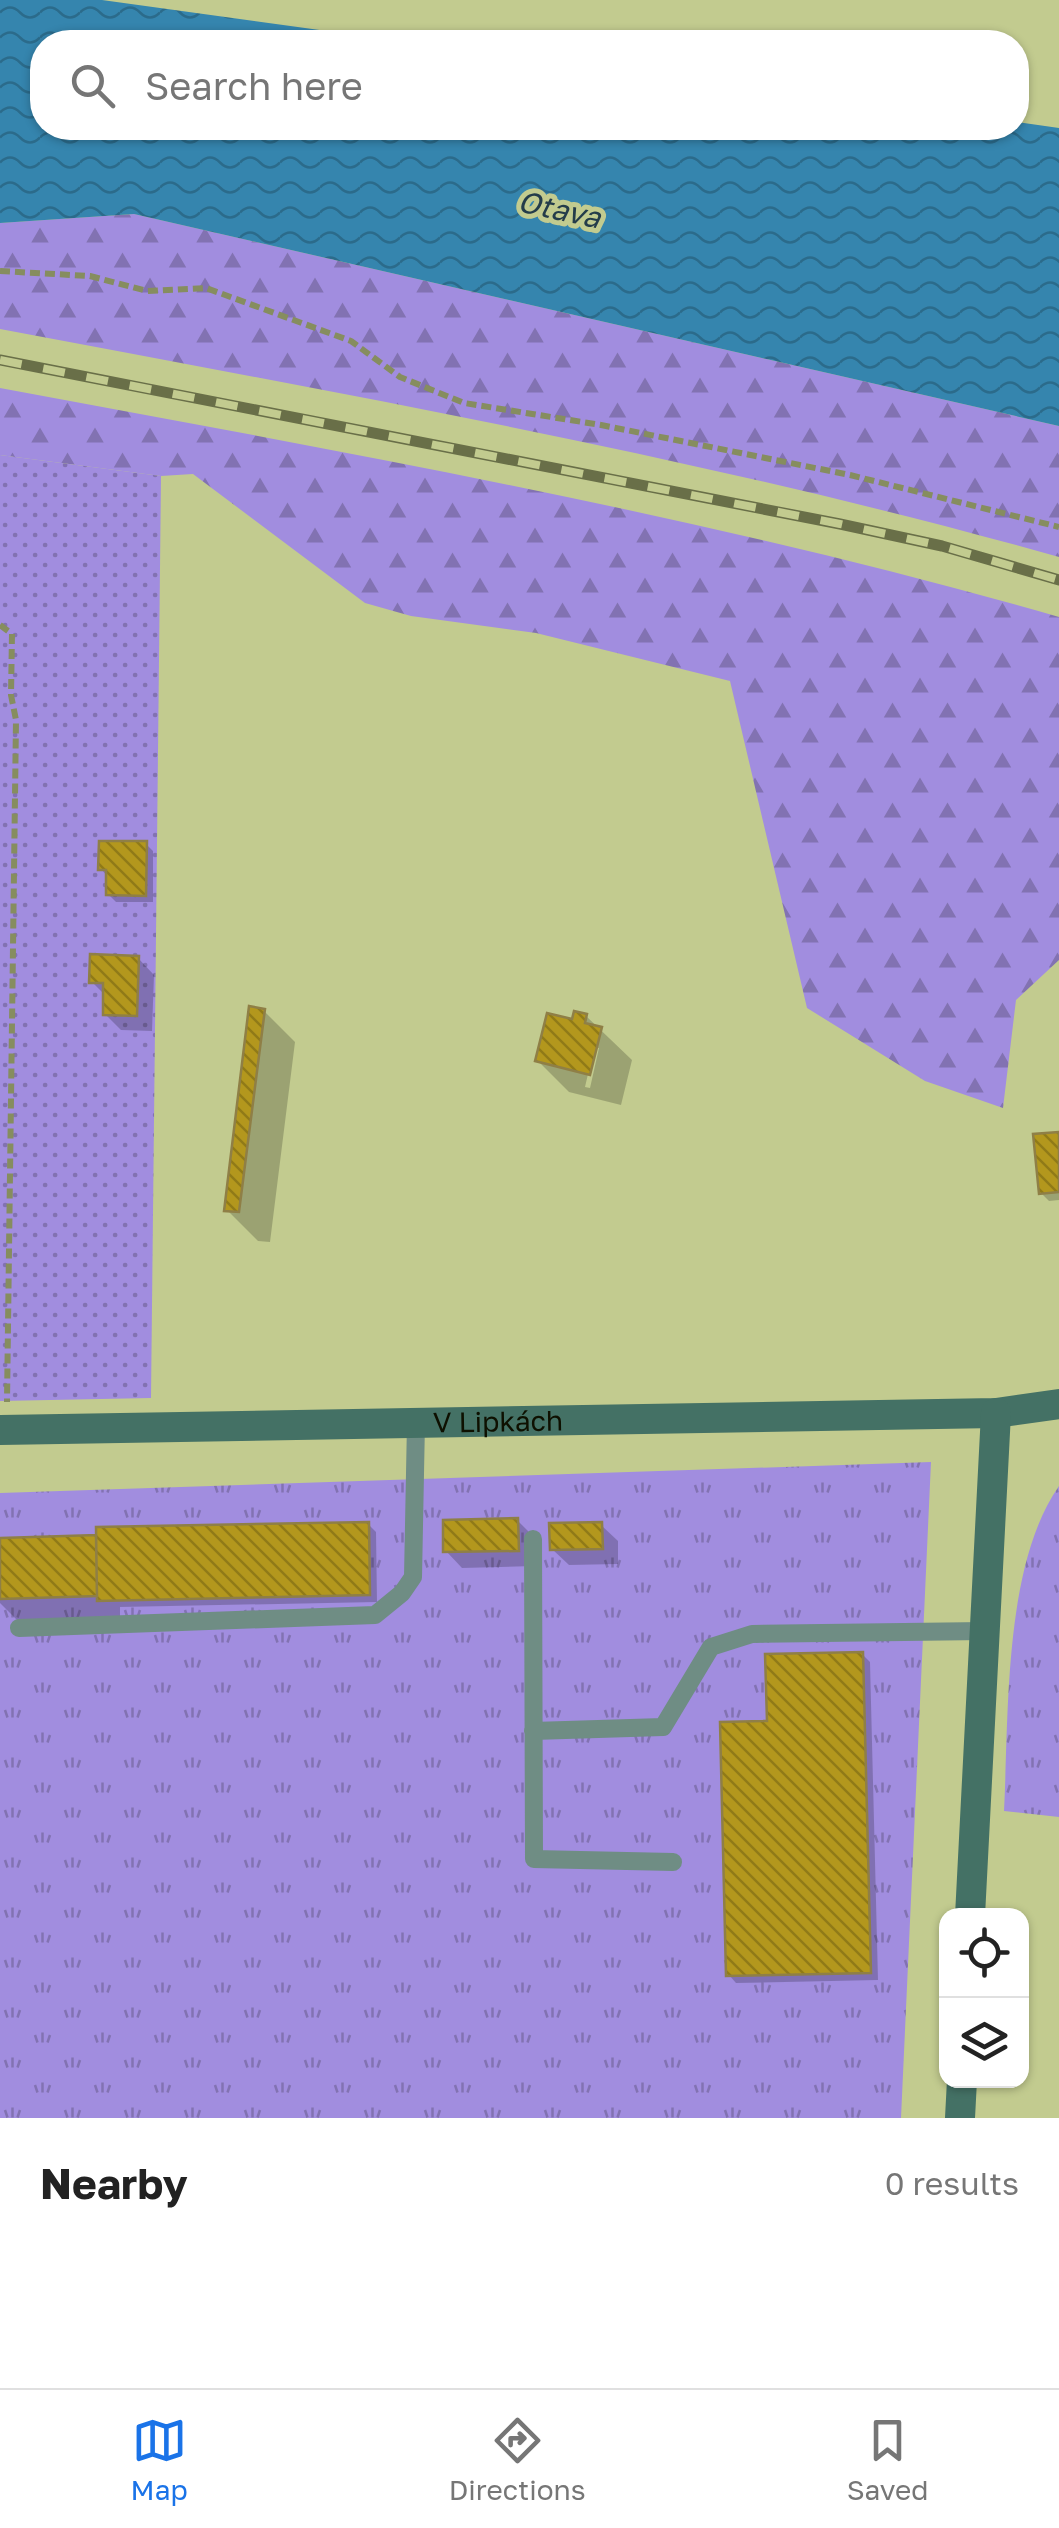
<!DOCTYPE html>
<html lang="en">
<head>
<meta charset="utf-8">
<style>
	:root { --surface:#fff; --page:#f2f2f2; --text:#222; --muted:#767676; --line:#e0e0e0; --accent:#1a73e8 }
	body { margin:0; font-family:"Golos Text",sans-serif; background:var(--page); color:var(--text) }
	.controls { position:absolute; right:30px; bottom:30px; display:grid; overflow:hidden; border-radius:20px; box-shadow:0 2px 8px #0004 }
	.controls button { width:90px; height:90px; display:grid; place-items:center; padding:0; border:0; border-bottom:2px solid var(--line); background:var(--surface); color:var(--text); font:50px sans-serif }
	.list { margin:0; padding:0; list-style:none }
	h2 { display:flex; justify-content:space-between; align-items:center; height:130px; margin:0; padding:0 40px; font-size:42px }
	h2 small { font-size:32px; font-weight:400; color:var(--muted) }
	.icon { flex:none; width:55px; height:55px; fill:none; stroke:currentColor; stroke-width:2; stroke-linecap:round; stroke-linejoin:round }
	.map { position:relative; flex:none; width:1059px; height:2118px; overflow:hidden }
	.search { position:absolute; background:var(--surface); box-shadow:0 2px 8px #0004; left:30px; right:30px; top:30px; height:110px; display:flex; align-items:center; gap:25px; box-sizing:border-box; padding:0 35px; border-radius:40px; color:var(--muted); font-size:38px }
	.sheet { height:270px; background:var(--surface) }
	nav { display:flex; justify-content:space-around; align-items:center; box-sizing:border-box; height:140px; border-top:2px solid var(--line); background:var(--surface); font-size:28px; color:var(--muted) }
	nav a { display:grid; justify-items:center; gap:5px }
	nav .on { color:var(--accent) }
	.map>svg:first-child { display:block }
	.grass { fill:url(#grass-tufts) }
	.forest { fill:url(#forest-firs) }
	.park { fill:url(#park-dots) }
	.water { fill:url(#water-waves) }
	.shadow { fill:#0003; fill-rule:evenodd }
	.building { fill:url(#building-back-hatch); stroke:#8f7f46; stroke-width:2.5 }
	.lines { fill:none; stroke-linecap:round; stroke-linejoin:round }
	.path { stroke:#868d5f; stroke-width:6; stroke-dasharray:10 5; stroke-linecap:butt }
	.lane { stroke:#6f8d84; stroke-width:18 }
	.secondary { stroke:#447165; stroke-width:30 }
	.rail-casing { stroke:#696f48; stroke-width:11 }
	.rail { stroke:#c2cb8f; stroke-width:8; stroke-dasharray:22; stroke-linecap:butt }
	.labels { text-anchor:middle; stroke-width:10; stroke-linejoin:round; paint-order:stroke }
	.street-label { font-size:28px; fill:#0e1000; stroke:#c2cb8f }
	.water-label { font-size:30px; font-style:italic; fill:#243c4a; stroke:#c2cb8f }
</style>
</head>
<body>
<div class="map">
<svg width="1059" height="2118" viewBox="0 0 1059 2118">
	<defs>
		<pattern id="grass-tufts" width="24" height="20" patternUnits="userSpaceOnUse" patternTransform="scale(2.5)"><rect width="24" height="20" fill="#a18ddf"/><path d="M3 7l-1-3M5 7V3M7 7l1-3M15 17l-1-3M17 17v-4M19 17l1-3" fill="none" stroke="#8272b2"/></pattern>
		<pattern id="forest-firs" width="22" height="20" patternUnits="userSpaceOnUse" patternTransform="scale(2.5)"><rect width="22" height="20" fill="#a18ddf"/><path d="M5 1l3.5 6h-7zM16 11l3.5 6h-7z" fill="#8272b2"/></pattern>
		<pattern id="park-dots" width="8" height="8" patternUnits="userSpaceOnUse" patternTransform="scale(2.5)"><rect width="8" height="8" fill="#a18ddf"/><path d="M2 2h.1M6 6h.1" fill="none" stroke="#8272b2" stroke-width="1.8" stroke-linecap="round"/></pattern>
		<pattern id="water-waves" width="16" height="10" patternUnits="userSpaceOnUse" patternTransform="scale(2.5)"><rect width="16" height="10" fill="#3585ae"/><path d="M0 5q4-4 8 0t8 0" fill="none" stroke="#2b6b8b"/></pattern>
		<pattern id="building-back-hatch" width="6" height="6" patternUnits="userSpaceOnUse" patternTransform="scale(2.5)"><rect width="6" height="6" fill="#b3971d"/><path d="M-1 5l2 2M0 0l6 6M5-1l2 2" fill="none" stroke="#907a17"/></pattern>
	</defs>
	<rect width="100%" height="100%" fill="#c2cb8f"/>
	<path class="grass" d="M931,1462L901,2118H0V1493Z
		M1059,1486V1817L1004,1811C1009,1715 1003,1566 1059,1486Z"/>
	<path class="forest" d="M134,214L1059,426V557C711,459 355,396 0,329V223Z
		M0,388C355,454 712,517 1059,617V960L1016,1000L1003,1108L925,1081L807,1008L730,681L536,633L411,616L365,603L193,474L161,476L0,455Z"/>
	<path class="park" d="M0,455L161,476L151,1398L0,1401Z"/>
	<path class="water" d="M0,0H102L407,42H42V128H1016L1017,122L1059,128V426L134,214L0,223Z"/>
	<path class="shadow" d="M146,844L153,851V902H116L108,894V877L101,869Z
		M138,958L154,975L152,1031L121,1030L105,1014V995L92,982Z
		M264,1011L295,1042L270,1242L258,1241L227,1210Z
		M586,1016L632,1060L621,1105L569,1092L538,1061L574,1022ZM594,1048H599L590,1088L585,1087Z
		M1059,1134V1200L1049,1201L1041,1193Z
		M518,1521L534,1537V1566L462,1568L446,1551Z
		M368,1524L376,1532L377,1602L120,1607V1620L19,1622L0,1603V1541Z
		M601,1525L618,1541V1564L569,1565L552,1549Z
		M862,1654L870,1662L878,1980L736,1983L729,1975L770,1723Z"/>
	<path class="building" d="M99,841H147L146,896L106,895V870H98Z
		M90,954L139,956L137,1016L103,1015V983H89Z
		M249,1006L265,1009L239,1212L224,1211Z
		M574,1011L587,1014L585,1023L602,1027L590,1075L535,1061L547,1013L572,1019Z
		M1059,1132V1192L1039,1194L1033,1134Z
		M518,1518L519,1551L443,1552V1520Z
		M369,1522L370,1595L97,1601L96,1527Z
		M602,1522L603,1549L550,1550L549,1523Z
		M96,1535L97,1596L0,1599V1538Z
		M863,1652L871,1973L726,1976L720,1722L767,1721L765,1654Z"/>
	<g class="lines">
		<path class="path" d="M0,271L90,276L147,291L206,288L351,341L400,377L464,403L601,425L850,475L1059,527
			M0,625L12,634L11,695L16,720L7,1402"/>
		<path class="lane" d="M533,1539L534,1859L673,1862
			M19,1628L375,1615L402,1593L413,1577L416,1422
			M533,1731L663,1727L711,1647L752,1634L985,1631"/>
		<g class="secondary">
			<path id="s1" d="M0,1430L996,1413L1059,1404"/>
			<path d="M970,1916L996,1413"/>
			<path d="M960,2118L962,2080"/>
		</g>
		<g class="rail-casing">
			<path id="rail" d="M0,360L840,524L942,546L1059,580"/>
		</g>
		<use href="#rail" class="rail"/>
	</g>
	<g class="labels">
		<g class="street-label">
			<text dy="10" stroke="none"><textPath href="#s1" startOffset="498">V Lipkách</textPath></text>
		</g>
		<g class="water-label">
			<text transform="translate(559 210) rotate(12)" y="10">Otava</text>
		</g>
	</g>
</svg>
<div class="controls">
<button><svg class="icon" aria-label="locate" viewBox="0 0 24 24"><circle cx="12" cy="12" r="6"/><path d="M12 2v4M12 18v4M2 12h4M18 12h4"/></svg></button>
<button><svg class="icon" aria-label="layers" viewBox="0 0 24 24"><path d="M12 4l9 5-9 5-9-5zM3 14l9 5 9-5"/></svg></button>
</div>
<div class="search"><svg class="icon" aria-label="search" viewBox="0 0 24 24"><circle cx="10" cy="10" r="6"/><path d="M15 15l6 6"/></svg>Search here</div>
</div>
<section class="sheet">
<h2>Nearby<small>0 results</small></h2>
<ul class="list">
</ul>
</section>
<nav>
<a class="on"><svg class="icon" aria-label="map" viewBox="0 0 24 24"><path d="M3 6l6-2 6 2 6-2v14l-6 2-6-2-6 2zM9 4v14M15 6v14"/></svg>Map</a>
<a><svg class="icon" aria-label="directions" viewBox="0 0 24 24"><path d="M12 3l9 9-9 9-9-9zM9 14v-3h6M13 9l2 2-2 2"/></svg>Directions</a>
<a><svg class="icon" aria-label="saved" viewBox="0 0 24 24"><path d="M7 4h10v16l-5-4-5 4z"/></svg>Saved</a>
</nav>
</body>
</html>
